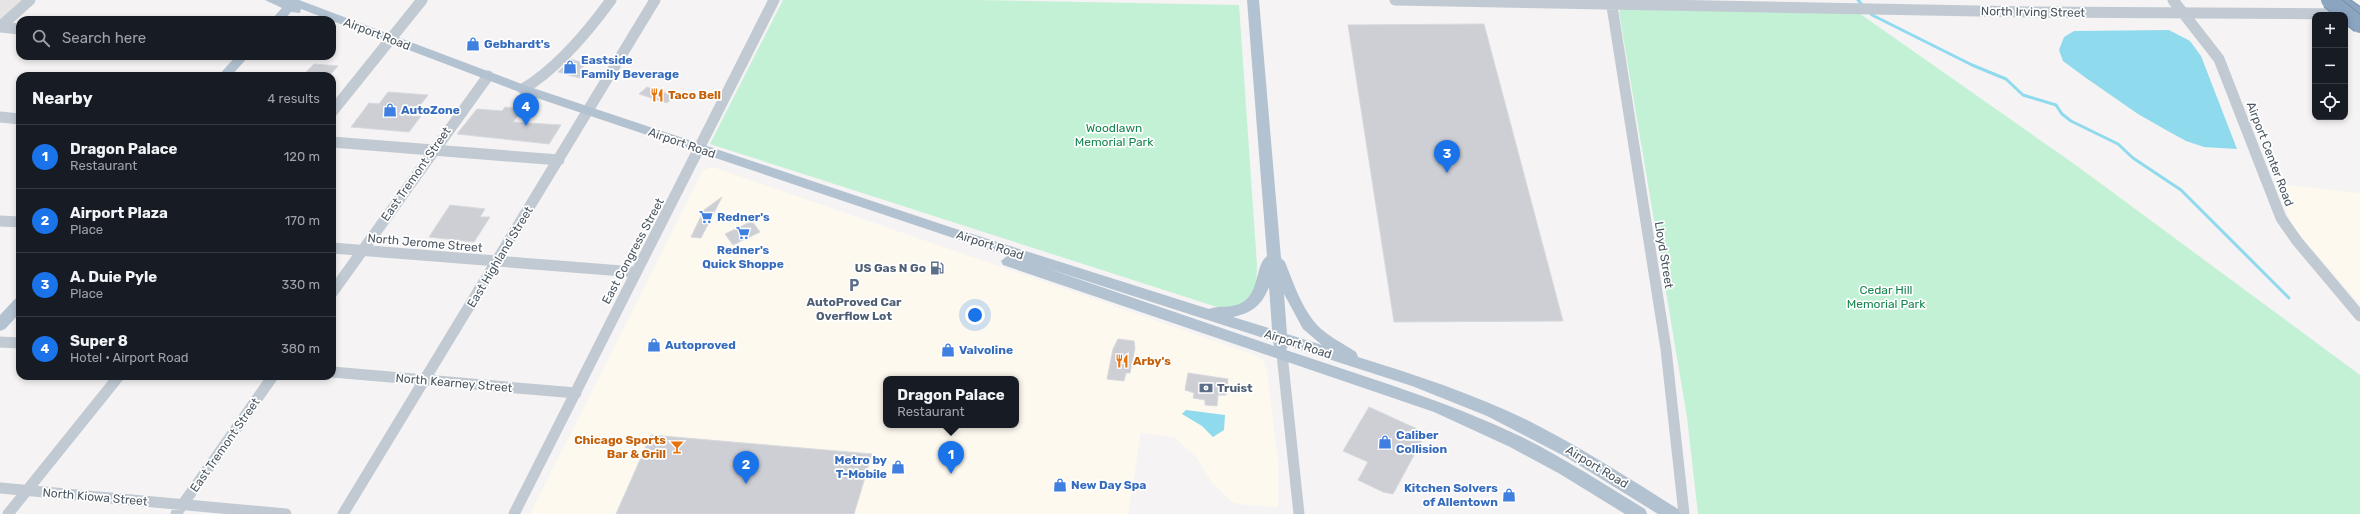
<!DOCTYPE html>
<html lang="en">
<head>
<meta charset="utf-8">
<style>
	:root { --surface:#171b24; --page:#20242c; --text:#f1f3f6; --muted:#9ea1a6; --line:#363941; --accent:#1a73e8 }
	body { margin:0; font-family:Rubik,sans-serif; background:var(--page); color:var(--text) }
	.controls { position:absolute; right:12px; top:12px; display:grid; overflow:hidden; border-radius:8px; box-shadow:0 2px 6px #0003 }
	.controls button { width:36px; height:36px; display:grid; place-items:center; padding:0; border:0; border-bottom:1px solid var(--line); background:var(--surface); color:var(--text); font:20px sans-serif }
	.you { position:absolute; left:975px; top:315px; width:14px; height:14px; margin:-10px; border:3px solid #fff; border-radius:50%; background:#1a73e8; box-shadow:0 0 0 6px #1a73e833 }
	.badge { display:grid; place-items:center; width:26px; height:26px; border-radius:50%; background:var(--accent); color:#fff; font-size:13px; font-weight:700 }
	.pin { position:absolute; translate:-50% -33px; filter:drop-shadow(0 1px 2px #0008) }
	.pin::after { content:''; position:absolute; top:21px; width:14px; height:12px; background:inherit; clip-path:polygon(0 0,100% 0,50% 100%) }
	.popup { position:absolute; left:883px; top:376px; width:136px; height:52px; box-sizing:border-box; display:grid; place-content:center; border-radius:8px; background:var(--surface); filter:drop-shadow(0 1px 3px #0005); font-size:13px; white-space:nowrap; color:var(--muted) }
	.popup b { font-size:15px; color:var(--text) }
	.popup::after { content:''; position:absolute; left:50%; top:100%; margin-left:-8px; border:8px solid transparent; border-top-color:var(--surface) }
	.list { margin:0; padding:0; list-style:none }
	h2 { display:flex; justify-content:space-between; align-items:center; height:52px; margin:0; padding:0 16px; font-size:17px }
	h2 small { font-size:13px; font-weight:400; color:var(--muted) }
	.list li { display:grid; grid-template-columns:26px 1fr auto; gap:12px; align-items:center; box-sizing:border-box; height:64px; padding:0 16px; border-top:1px solid var(--line) }
	.list b { display:block; font-size:15px; white-space:nowrap }
	.list p { margin:0; font-size:13px; white-space:nowrap; color:var(--muted) }
	.list em { font-size:13px; font-style:normal; color:var(--muted) }
	.icon { flex:none; width:22px; height:22px; fill:none; stroke:currentColor; stroke-width:2; stroke-linecap:round; stroke-linejoin:round }
	.map { position:relative; flex:none; width:2360px; height:514px; overflow:hidden }
	.search { position:absolute; background:var(--surface); box-shadow:0 2px 6px #0003; left:16px; top:16px; width:320px; height:44px; display:flex; align-items:center; gap:10px; box-sizing:border-box; padding:0 14px; border-radius:12px; color:var(--muted); font-size:15px }
	.panel { position:absolute; background:var(--surface); box-shadow:0 2px 6px #0003; left:16px; top:72px; width:320px; height:308px; border-radius:12px }
	.map>svg:first-child { display:block }
	.commercial { fill:#fdf9ef; fill-rule:evenodd }
	.education { fill:#e6e4e5 }
	.green { fill:#c3f1d5 }
	.water { fill:#90daee }
	.lines { fill:none; stroke-linecap:round; stroke-linejoin:round }
	.stream { stroke:#90daee; stroke-width:3 }
	.building { fill:#cdcfd5; stroke:#d7d9de }
	.highway-casing { stroke:#7690ad; stroke-width:2 }
	.minor { stroke:#c1cad2; stroke-width:11 }
	.major { fill:#b3c2d1; fill-rule:evenodd }
	.highway { fill:#8ba5c1; fill-rule:evenodd }
	.highway-bridge-casing { stroke:#7690ad; stroke-width:18; stroke-linecap:butt }
	.highway-bridge { stroke:#8ba5c1; stroke-width:16 }
	.labels { text-anchor:middle; stroke-width:3.5; stroke-linejoin:round; paint-order:stroke }
	.street-label { font-size:12px; fill:#4a5661; stroke:#fff }
	.shop-label { font-size:12px; font-weight:bold; fill:#366cbe; stroke:#fff; text-anchor:start }
	.food-label { font-size:12px; font-weight:bold; fill:#c56008; stroke:#fff; text-anchor:start }
	.park-label { font-size:12px; fill:#17864f; stroke:#fff }
	.service-label { font-size:12px; font-weight:bold; fill:#4e5e75; stroke:#fff; text-anchor:end }
</style>
</head>
<body>
<div class="map">
<svg width="2360" height="514" viewBox="0 0 2360 514">
	<rect width="100%" height="100%" fill="#f5f3f3"/>
	<path class="commercial" d="M713,167L1255,355L1263,360L1267,371L1278,462V507L1244,505L1232,502L1213,484L1196,457L1174,437L1141,433L1128,514H530L703,170ZM886,379H1016V425H886Z
		M2278,184L2360,193V304L2292,226Z"/>
	<path class="education" d="M0,0H24L0,21Z"/>
	<path class="green" d="M783,0H974L1239,5L1257,265L1256,290L1238,307H1217L710,144Z
		M1621,9L1856,11L2077,166L2360,375V514H1698L1687,417L1619,12Z"/>
	<path class="water" d="M2169,30L2190,41L2201,56L2237,149L2204,147L2186,141L2166,130L2138,114L2086,78L2063,61L2059,50L2064,37L2074,31Z
		M1186,410L1225,415L1224,430L1213,437L1202,426L1182,414Z"/>
	<g class="lines">
		<path class="stream" d="M1858,0L1863,6
			M1868,11L1872,15L1972,65L2006,79L2023,95L2056,105L2062,114L2071,121L2118,144L2133,158L2181,190L2289,298"/>
	</g>
	<path class="building" d="M1484,24L1563,321L1394,322L1348,25Z
		M571,59L586,64L580,70L590,73L583,79L558,72Z
		M314,64L338,66L329,76H302Z
		M647,87L675,96L667,103L639,94Z
		M388,92L428,95L412,116H421L409,132L351,127L369,103L379,104Z
		M505,107L523,109L513,122L561,125L549,144L457,134L477,109L502,111Z
		M722,197L701,238L691,237L704,210Z
		M450,205L485,209L480,217H490L474,242L429,237Z
		M752,221L760,232L733,245L725,234Z
		M1118,339L1134,341L1135,348L1130,373H1126L1124,381L1107,379L1113,349Z
		M1188,373L1228,379L1226,395H1218L1217,406L1205,405V400L1193,398L1194,393L1185,390Z
		M1369,407L1426,433L1393,494L1383,492L1358,480L1368,462L1343,451Z
		M651,435L872,454L854,514H616Z"/>
	<g class="lines">
		<g class="highway-casing">
			<path id="highway" d="M2335,0H2350L2360,7V18L2355,17Z"/>
		</g>
		<path class="minor" d="M1395,0L2032,12L2360,14
			M1611,0L1666,349L1684,514
			M2173,0L2219,59L2281,218L2297,241L2360,316
			M0,27L30,0
			M0,27L20,29
			M523,89C558,68 587,33 611,0
			M332,112L422,0
			M0,117L20,119
			M332,142L559,160
			M0,221L20,222
			M332,248L635,272
			M332,293L488,76
			M0,342L20,343
			M1282,354L1299,514
			M332,372L576,393
			M0,488L286,514
			M8,514L119,376
			M176,514L273,376
			M343,514L655,0
			M514,514L774,0"/>
		<path class="major" d="M265,0H299L527,86L950,227L1209,309C1219,305 1232,309 1243,302C1260,291 1255,265 1267,256L1247,0H1259L1281,258L1285,262C1294,284 1302,310 1320,328C1330,337 1344,344 1356,352L1358,357C1416,375 1474,394 1529,421C1580,447 1629,478 1678,509L1680,514H1658L1566,457L1487,416L1412,386L1288,346L1286,350C1366,377 1447,401 1522,437C1564,458 1604,484 1645,509L1647,514H1625L1560,474L1510,447L1434,412L1003,265L1001,261L1007,256L519,92L301,9L300,13L291,12L284,20H271L282,8ZM1046,268L1273,341L1274,346ZM1269,287L1272,329L1233,317C1252,313 1262,305 1269,287ZM1284,294L1303,329L1322,345L1287,334Z
			M236,56H249L231,76H218Z
			M20,297V313L5,329L0,331V315L15,299Z"/>
		<use href="#highway" class="highway"/>
		<g class="highway-bridge-casing">
			<path id="highway-bridge" d="M2329,0L2360,25"/>
		</g>
		<use href="#highway-bridge" class="highway-bridge"/>
	</g>
	<defs>
		<g id="shop-bare" transform="scale(1.08)"><path d="M-5-2.5h2.3a2.7 3.5 0 0 1 5.4 0H5L5.5 6h-11ZM-1.5-2.5h3a1.5 2.3 0 0 0-3 0Z" fill="#3f7fe0" stroke="#fff" stroke-width="2.5" paint-order="stroke"/></g>
		<g id="restaurant-bare" transform="scale(1.08)"><path d="M-5-6h1v4h1v-4h1v4h1v-4h1v5L-1.5 .5V6h-2V.5L-5-1ZM5-6V6H3V1.5H1.5Q1.5-4 5-6Z" fill="#e8710a" stroke="#fff" stroke-width="2.5" paint-order="stroke"/></g>
		<g id="supermarket-bare" transform="scale(1.08)"><path d="M-6-5.5h2.5l.6 2H6L4.5 2H-2.5L-4.4-4H-6ZM-1.5 3.2a1.3 1.3 0 1 0 .1 0ZM3 3.2a1.3 1.3 0 1 0 .1 0Z" fill="#3f7fe0" stroke="#fff" stroke-width="2.5" paint-order="stroke"/></g>
		<g id="fuel-bare" transform="scale(1.08)"><path d="M-5.5-6h7V0h2V4h1.3V-2.5L3-4.5l.8-.8L6-3V5H2.5V1h-1V6h-7ZM-4.2-4.7v3.2H.2V-4.7Z" fill="#5c6f8a" stroke="#fff" stroke-width="2.5" paint-order="stroke"/></g>
		<g id="parking-bare" transform="scale(1.08)"><path d="M-3.5-5.5H1a3.5 3.5 0 0 1 0 7H-1V5.5H-3.5ZM-1-3.4V-.6H.8a1.4 1.4 0 0 0 0-2.8Z" fill="#5c6f8a" stroke="#fff" stroke-width="2.5" paint-order="stroke"/></g>
		<g id="bank-bare" transform="scale(1.08)"><path d="M-6-4H6V4H-6ZM0-2.3a2.3 2.3 0 1 0 0 4.6a2.3 2.3 0 1 0 0-4.6Z" fill="#5c6f8a" stroke="#fff" stroke-width="2.5" paint-order="stroke"/></g>
		<g id="bar-bare" transform="scale(1.08)"><path d="M-6-5H6L.8 .8V4.5H3.5V6h-7V4.5H-.8V.8Z" fill="#e8710a" stroke="#fff" stroke-width="2.5" paint-order="stroke"/></g>
	</defs>
	<g fill-rule="evenodd">
		<use href="#shop-bare" x="473" y="44"/>
		<use href="#shop-bare" x="570" y="67"/>
		<use href="#restaurant-bare" x="657" y="95"/>
		<use href="#shop-bare" x="390" y="110"/>
		<use href="#supermarket-bare" x="706" y="217"/>
		<use href="#supermarket-bare" x="743" y="233"/>
		<use href="#fuel-bare" x="937" y="268"/>
		<use href="#parking-bare" x="854" y="285"/>
		<use href="#shop-bare" x="654" y="345"/>
		<use href="#shop-bare" x="948" y="350"/>
		<use href="#restaurant-bare" x="1122" y="361"/>
		<use href="#bank-bare" x="1206" y="388"/>
		<use href="#shop-bare" x="1385" y="442"/>
		<use href="#bar-bare" x="677" y="447"/>
		<use href="#shop-bare" x="898" y="467"/>
		<use href="#shop-bare" x="1060" y="485"/>
		<use href="#shop-bare" x="1509" y="495"/>
	</g>
	<g class="labels">
		<g class="street-label">
			<text transform="translate(2033 12) rotate(1)" y="4">North Irving Street</text>
			<text transform="translate(377 34) rotate(21)" y="4">Airport Road</text>
			<text transform="translate(682 143) rotate(19)" y="4">Airport Road</text>
			<text transform="translate(2270 154) rotate(69)" y="4">Airport Center Road</text>
			<text transform="translate(416 174) rotate(-55)" y="4">East Tremont Street</text>
			<text transform="translate(425 243) rotate(5)" y="4">North Jerome Street</text>
			<text transform="translate(990 245) rotate(18)" y="4">Airport Road</text>
			<text transform="translate(633 251) rotate(-62)" y="4">East Congress Street</text>
			<text transform="translate(1664 255) rotate(81)" y="4">Lloyd Street</text>
			<text transform="translate(500 257) rotate(-59)" y="4">East Highland Street</text>
			<text transform="translate(1298 344) rotate(18)" y="4">Airport Road</text>
			<text transform="translate(454 383) rotate(5)" y="4">North Kearney Street</text>
			<text transform="translate(225 445) rotate(-55)" y="4">East Tremont Street</text>
			<text transform="translate(1597 467) rotate(31)" y="4">Airport Road</text>
			<text transform="translate(95 497) rotate(5)" y="4">North Kiowa Street</text>
		</g>
		<g class="shop-label">
			<text x="484" y="48">Gebhardt's</text>
			<text x="581" y="64">Eastside<tspan x="581" dy="14">Family Beverage</tspan></text>
			<text x="401" y="114">AutoZone</text>
			<text x="717" y="221">Redner's</text>
			<text x="743" y="254" text-anchor="middle">Redner's<tspan x="743" dy="14">Quick Shoppe</tspan></text>
			<text x="665" y="349">Autoproved</text>
			<text x="959" y="354">Valvoline</text>
			<text x="1396" y="439">Caliber<tspan x="1396" dy="14">Collision</tspan></text>
			<text x="887" y="464" text-anchor="end">Metro by<tspan x="887" dy="14">T-Mobile</tspan></text>
			<text x="1071" y="489">New Day Spa</text>
			<text x="1498" y="492" text-anchor="end">Kitchen Solvers<tspan x="1498" dy="14">of Allentown</tspan></text>
		</g>
		<g class="food-label">
			<text x="668" y="99">Taco Bell</text>
			<text x="1133" y="365">Arby's</text>
			<text x="666" y="444" text-anchor="end">Chicago Sports<tspan x="666" dy="14">Bar &amp; Grill</tspan></text>
		</g>
		<g class="park-label">
			<text x="1114" y="132">Woodlawn<tspan x="1114" dy="14">Memorial Park</tspan></text>
			<text x="1886" y="294">Cedar Hill<tspan x="1886" dy="14">Memorial Park</tspan></text>
		</g>
		<g class="service-label">
			<text x="926" y="272">US Gas N Go</text>
			<text x="854" y="306" text-anchor="middle">AutoProved Car<tspan x="854" dy="14">Overflow Lot</tspan></text>
			<text x="1217" y="392" text-anchor="start">Truist</text>
		</g>
	</g>
</svg>
<div class="controls">
<button>+</button>
<button>−</button>
<button><svg class="icon" aria-label="locate" viewBox="0 0 24 24"><circle cx="12" cy="12" r="6"/><path d="M12 2v4M12 18v4M2 12h4M18 12h4"/></svg></button>
</div>
<div class="you"></div>
<div class="pin badge" style="left:951px;top:474px">1</div>
<div class="popup"><b>Dragon Palace</b>Restaurant</div>
<div class="pin badge" style="left:746px;top:484px">2</div>
<div class="pin badge" style="left:1447px;top:173px">3</div>
<div class="pin badge" style="left:526px;top:126px">4</div>
<div class="search"><svg class="icon" aria-label="search" viewBox="0 0 24 24"><circle cx="10" cy="10" r="6"/><path d="M15 15l6 6"/></svg>Search here</div>
<section class="panel">
<h2>Nearby<small>4 results</small></h2>
<ul class="list">
<li><span class="badge">1</span><div><b>Dragon Palace</b><p>Restaurant</p></div><em>120 m</em></li>
<li><span class="badge">2</span><div><b>Airport Plaza</b><p>Place</p></div><em>170 m</em></li>
<li><span class="badge">3</span><div><b>A. Duie Pyle</b><p>Place</p></div><em>330 m</em></li>
<li><span class="badge">4</span><div><b>Super 8</b><p>Hotel · Airport Road</p></div><em>380 m</em></li>
</ul>
</section>
</div>
</body>
</html>
